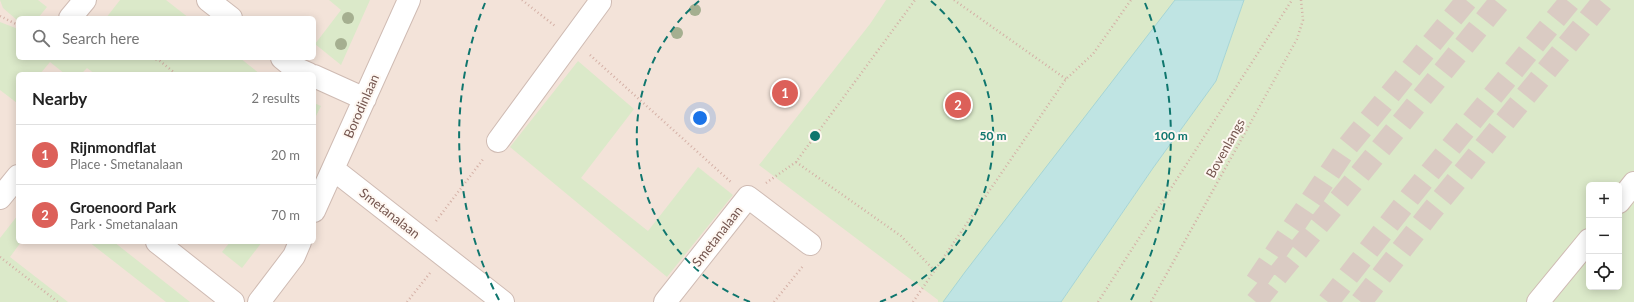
<!DOCTYPE html>
<html lang="en">
<head>
<meta charset="utf-8">
<style>
	:root { --surface:#fff; --page:#f6f6f6; --text:#222; --muted:#767676; --line:#e0e0e0; --accent:#dc6059 }
	body { margin:0; font-family:Lato,sans-serif; background:var(--page); color:var(--text) }
	.controls { position:absolute; right:12px; bottom:12px; display:grid; overflow:hidden; border-radius:6px; box-shadow:0 2px 10px #0003 }
	.controls button { width:36px; height:36px; display:grid; place-items:center; padding:0; border:0; border-bottom:1px solid var(--line); background:var(--surface); color:var(--text); font:20px sans-serif }
	.you { position:absolute; left:700px; top:118px; width:14px; height:14px; margin:-10px; border:3px solid #fff; border-radius:50%; background:#1a73e8; box-shadow:0 0 0 6px #1a73e833 }
	.badge { display:grid; place-items:center; width:26px; height:26px; border-radius:50%; background:var(--accent); color:#fff; font-size:13px; font-weight:700 }
	.pin { position:absolute; translate:-50% -50%; border:2px solid #fff; box-shadow:0 1px 4px #0006 }
	.list { margin:0; padding:0; list-style:none }
	h2 { display:flex; justify-content:space-between; align-items:center; height:52px; margin:0; padding:0 16px; font-size:17px }
	h2 small { font-size:13px; font-weight:400; color:var(--muted) }
	.list li { display:grid; grid-template-columns:26px 1fr auto; gap:12px; align-items:center; box-sizing:border-box; height:60px; padding:0 16px; border-top:1px solid var(--line) }
	.list b { display:block; font-size:15px; white-space:nowrap }
	.list p { margin:0; font-size:13px; white-space:nowrap; color:var(--muted) }
	.list em { font-size:13px; font-style:normal; color:var(--muted) }
	.icon { flex:none; width:22px; height:22px; fill:none; stroke:currentColor; stroke-width:2; stroke-linecap:round; stroke-linejoin:round }
	.map { position:relative; flex:none; width:1634px; height:302px; overflow:hidden }
	.search { position:absolute; background:var(--surface); box-shadow:0 2px 10px #0003; left:16px; top:16px; width:300px; height:44px; display:flex; align-items:center; gap:10px; box-sizing:border-box; padding:0 14px; border-radius:6px; color:var(--muted); font-size:15px }
	.panel { position:absolute; background:var(--surface); box-shadow:0 2px 10px #0003; left:16px; top:72px; width:300px; height:172px; border-radius:6px }
	.map>svg:first-child { display:block }
	.residential { fill:#f3e3d9; fill-rule:evenodd }
	.green { fill:#dbe9c9; fill-rule:evenodd }
	.water { fill:#bfe4e3; stroke:#a6d5d5 }
	.lines { fill:none; stroke-linecap:round; stroke-linejoin:round }
	.highway-tunnel { stroke:#dacbc3; stroke-width:22; stroke-dasharray:22 11; stroke-linecap:butt }
	.minor-casing { stroke:#cfbbb3; stroke-width:24 }
	.path { stroke:#d4b0a6; stroke-width:2.5; stroke-dasharray:1 3; stroke-linecap:butt }
	.minor { stroke:#fff; stroke-width:22 }
	.tree { fill:#a5af90 }
	.ring { fill:none; stroke:#0f766e; stroke-width:2; stroke-dasharray:7 5 }
	.labels { text-anchor:middle; stroke-width:4; stroke-linejoin:round; paint-order:stroke }
	.street-label { font-size:13px; fill:#75564f; stroke:#fef7f1 }
	.centre { fill:#0f766e; stroke:#fef7f1; stroke-width:2 }
	.ring-label { font-size:12px; text-anchor:middle; font-weight:bold; fill:#0f766e; stroke:#fef7f1; stroke-width:4; stroke-linejoin:round; paint-order:stroke }
</style>
</head>
<body>
<div class="map">
<svg width="1634" height="302" viewBox="0 0 1634 302">
	<rect width="100%" height="100%" fill="#fbf2ea"/>
	<path class="residential" d="M0,0H1175L951,302H0ZM18,18H314V58H18ZM18,74H314V242H18Z"/>
	<path class="green" d="M0,0H38L47,7L38,18H18V21L3,8Z
		M120,0H166L189,18H106Z
		M329,0H370L341,65L315,44L341,10Z
		M886,0H1185L967,302H938V300L759,165L870,24Z
		M1244,0H1634V302H1061L1153,168L1216,81ZM1589,185H1619V287H1589Z
		M0,22L18,29V58H240L260,74H95L87,68L81,74H65L50,62L40,74H18L17,103L0,90Z
		M578,61L634,109L581,178L648,231L698,167L733,195L667,277L510,147Z
		M314,103L321,106L314,120Z
		M18,215V242H21L10,257L68,302H0V238Z
		M89,242H114L190,302H166Z
		M230,242H262L242,268L222,252Z"/>
	<path class="water" d="M1175,0H1244L1216,81L1153,168L1061,302H943L965,272Z"/>
	<g class="lines">
		<path class="highway-tunnel" d="M1256,282L1347,147L1467,0
			M1256,302L1501,0
			M1328,302L1410,197L1571,0
			M1361,302L1430,213L1604,0"/>
		<g class="minor-casing">
			<path id="minor" d="M208,0L231,18
				M70,18L85,0
				M282,58L293,67L309,74
				M314,76L365,99
				M498,141L600,2
				M333,169L503,302
				M0,198L18,176
				M1619,202L1634,183
				M314,211L409,0
				M157,242L233,302
				M259,302L294,256L300,242
				M665,302L748,197L810,244
				M1538,302L1589,240"/>
		</g>
		<path class="path" d="M522,0L555,26
			M954,0L1066,79
			M0,16L18,25
			M590,55L732,183
			M152,58L160,61L176,74
			M796,162L901,236L934,270
			M766,183L796,162L915,0
			M436,221L484,158
			M0,257L58,302
			M407,302L430,273
			M774,302L803,266
			M913,302L1066,79L1093,54L1131,0
			M1098,302L1292,0
			M1151,302L1297,39L1303,20L1301,0"/>
		<use href="#minor" class="minor"/>
	</g>
	<g class="tree">
		<circle cx="695" cy="10" r="6"/>
		<circle cx="348" cy="18" r="6"/>
		<circle cx="677" cy="33" r="6"/>
		<circle cx="341" cy="44" r="6"/>
	</g>
	<g class="ring">
		<path d="M750 302A178 178 0 0 1 699 1M931 1A178 178 0 0 1 880 302"/>
		<path d="M499 300A356 356 0 0 1 485 3M1145 3A356 356 0 0 1 1131 300"/>
	</g>
	<g class="labels">
		<g class="street-label">
			<text transform="translate(361 106) rotate(-66)" y="5">Borodinlaan</text>
			<text transform="translate(1225 148) rotate(-61)" y="5">Bovenlangs</text>
			<text transform="translate(390 213) rotate(38)" y="5">Smetanalaan</text>
			<text transform="translate(717 236) rotate(-52)" y="5">Smetanalaan</text>
		</g>
	</g>
	<circle cx="815" cy="136" r="6" class="centre"/>
	<g class="ring-label">
		<text x="993" y="140">50 m</text>
		<text x="1171" y="140">100 m</text>
	</g>
</svg>
<div class="controls">
<button>+</button>
<button>−</button>
<button><svg class="icon" aria-label="locate" viewBox="0 0 24 24"><circle cx="12" cy="12" r="6"/><path d="M12 2v4M12 18v4M2 12h4M18 12h4"/></svg></button>
</div>
<div class="you"></div>
<div class="pin badge" style="left:785px;top:93px">1</div>
<div class="pin badge" style="left:958px;top:105px">2</div>
<div class="search"><svg class="icon" aria-label="search" viewBox="0 0 24 24"><circle cx="10" cy="10" r="6"/><path d="M15 15l6 6"/></svg>Search here</div>
<section class="panel">
<h2>Nearby<small>2 results</small></h2>
<ul class="list">
<li><span class="badge">1</span><div><b>Rijnmondflat</b><p>Place · Smetanalaan</p></div><em>20 m</em></li>
<li><span class="badge">2</span><div><b>Groenoord Park</b><p>Park · Smetanalaan</p></div><em>70 m</em></li>
</ul>
</section>
</div>
</body>
</html>
